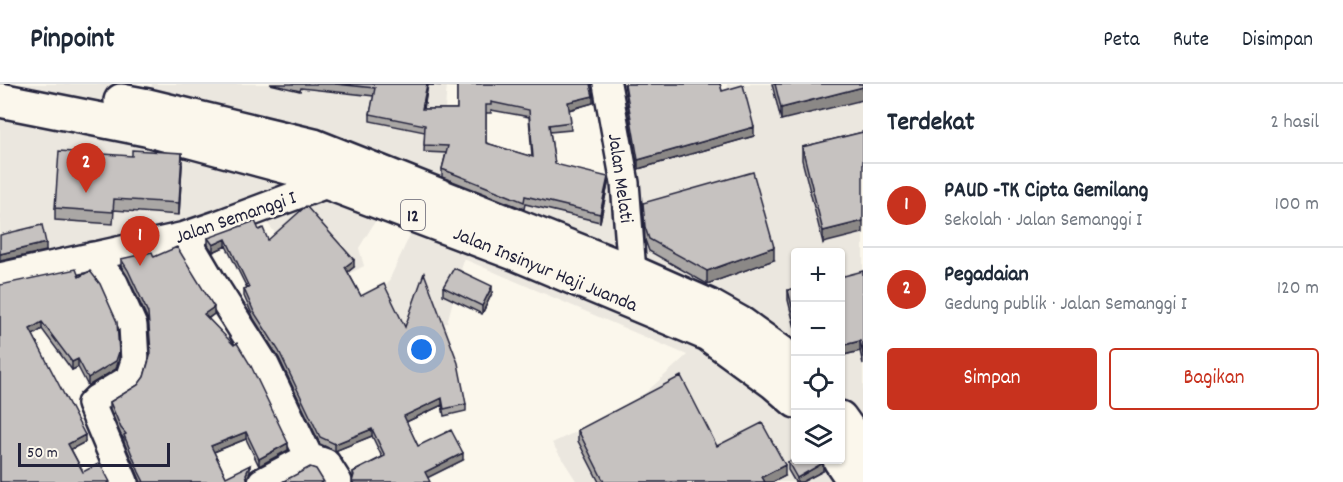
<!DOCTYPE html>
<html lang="id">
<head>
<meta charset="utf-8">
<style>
	:root { --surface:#fff; --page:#f6f6f7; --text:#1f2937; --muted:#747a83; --line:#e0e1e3; --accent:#c8321e }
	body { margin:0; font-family:Dekko,sans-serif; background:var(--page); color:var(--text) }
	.controls { position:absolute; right:18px; bottom:18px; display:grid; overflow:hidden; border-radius:6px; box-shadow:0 2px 4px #0004 }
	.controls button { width:54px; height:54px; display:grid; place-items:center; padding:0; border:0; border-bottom:2px solid var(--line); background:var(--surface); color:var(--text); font:30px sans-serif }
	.scale { position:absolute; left:18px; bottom:15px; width:152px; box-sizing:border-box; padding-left:6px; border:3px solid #22223b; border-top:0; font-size:16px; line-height:21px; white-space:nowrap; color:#22223b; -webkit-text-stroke:4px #fbf7ec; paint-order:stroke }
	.you { position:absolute; left:422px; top:266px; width:21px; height:21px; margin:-15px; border:4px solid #fff; border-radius:50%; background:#1a73e8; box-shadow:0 0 0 9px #1a73e833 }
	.badge { display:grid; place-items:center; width:39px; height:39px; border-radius:50%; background:var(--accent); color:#fff; font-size:20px; font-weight:700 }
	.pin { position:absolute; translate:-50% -50px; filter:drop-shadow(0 2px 3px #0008) }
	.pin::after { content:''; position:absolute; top:32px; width:21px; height:18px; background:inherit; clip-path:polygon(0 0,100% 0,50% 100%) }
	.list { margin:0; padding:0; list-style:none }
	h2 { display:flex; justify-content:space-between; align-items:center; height:78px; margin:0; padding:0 24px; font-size:26px }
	h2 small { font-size:20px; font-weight:400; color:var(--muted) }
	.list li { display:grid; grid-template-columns:39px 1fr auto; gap:18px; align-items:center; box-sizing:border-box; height:84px; padding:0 24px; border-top:2px solid var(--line) }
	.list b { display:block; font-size:22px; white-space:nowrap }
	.list p { margin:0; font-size:20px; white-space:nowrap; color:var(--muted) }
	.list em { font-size:20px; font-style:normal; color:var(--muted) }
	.actions { display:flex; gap:12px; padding:18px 24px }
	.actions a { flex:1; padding:14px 0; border:2px solid var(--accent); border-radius:6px; text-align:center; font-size:21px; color:var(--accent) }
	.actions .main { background:var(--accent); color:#fff }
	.icon { flex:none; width:33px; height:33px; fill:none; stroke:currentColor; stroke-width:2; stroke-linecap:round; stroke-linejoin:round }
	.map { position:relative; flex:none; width:863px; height:398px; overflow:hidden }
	header { display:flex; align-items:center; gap:36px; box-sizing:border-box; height:84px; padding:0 30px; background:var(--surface); border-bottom:2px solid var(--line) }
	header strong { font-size:28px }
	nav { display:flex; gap:33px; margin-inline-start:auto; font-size:21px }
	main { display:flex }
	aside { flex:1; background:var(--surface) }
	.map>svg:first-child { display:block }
	.built { fill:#ebe7df; fill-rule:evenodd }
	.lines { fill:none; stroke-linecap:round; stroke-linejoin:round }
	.minor-casing { stroke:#22223b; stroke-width:32 }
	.highway-casing { stroke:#22223b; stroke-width:38 }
	.minor { stroke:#fbf7ec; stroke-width:27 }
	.highway { stroke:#fbf7ec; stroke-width:33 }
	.wall { fill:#aaa7a5; stroke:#22223b; stroke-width:1.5; fill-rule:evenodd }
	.shaded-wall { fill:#8b8886; stroke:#22223b; stroke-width:1.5 }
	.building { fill:#c6c2c0; stroke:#22223b; stroke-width:1.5; fill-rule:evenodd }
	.labels { text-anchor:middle; stroke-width:5; stroke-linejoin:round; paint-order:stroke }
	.shield { fill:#fbf7ec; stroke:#636270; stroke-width:1.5 }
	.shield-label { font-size:18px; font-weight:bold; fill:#22223b }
	.street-label { font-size:20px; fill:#22223b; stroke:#fbf7ec }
</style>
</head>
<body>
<header>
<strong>Pinpoint</strong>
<nav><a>Peta</a><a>Rute</a><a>Disimpan</a></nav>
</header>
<main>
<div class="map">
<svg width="863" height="398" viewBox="0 0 863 398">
	<rect width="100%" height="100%" fill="#fbf7ec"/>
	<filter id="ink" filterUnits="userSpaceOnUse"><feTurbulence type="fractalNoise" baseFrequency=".0167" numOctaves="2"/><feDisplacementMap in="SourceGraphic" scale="12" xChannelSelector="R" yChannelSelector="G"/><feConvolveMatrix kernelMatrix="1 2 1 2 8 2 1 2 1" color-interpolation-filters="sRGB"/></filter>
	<g filter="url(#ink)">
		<path class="built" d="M0,0H130L151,4L152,0H447L443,51L607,94L606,42L728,8L727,0H863V398H577L552,359L631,322L687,271L464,175L447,239L390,252L380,216L410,151L376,136L359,164L364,182L318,206L254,121L0,191ZM796,168H840V376H796Z"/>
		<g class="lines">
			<g class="minor-casing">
				<path id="minor" d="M607,0L625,99L632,188
					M185,152L211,196L265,281L309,373L326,379L338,398
					M93,172L114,199L133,242L135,277L129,295L96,315L91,320L124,398
					M0,193L185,152L217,141L329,99
					M262,398L309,373"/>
			</g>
			<g class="highway-casing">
				<path id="highway" d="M0,16L146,45L299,86L329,99L517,170L708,250L775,299L796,317
					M121,17L148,22L314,62L632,188L709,222L741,240L780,268L796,284
					M840,334L863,366
					M840,376L855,398"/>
			</g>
			<use href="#minor" class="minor"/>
			<use href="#highway" class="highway"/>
		</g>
		<path class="wall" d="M270,0H590L593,19L569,26L571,46L550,48L555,80L608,100L600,138L525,120L524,125L442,93V85L446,69L424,68L425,48L370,37V30L374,12L301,4L300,7ZM428,1L457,2V25H424ZM491,26L529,33L532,73L486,59V29H491Z
			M624,0H720L722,7L754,52L638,85Z
			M772,0H863L781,36Z
			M863,48L823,159L802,76V63Z
			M182,81L179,131L114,126L113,140L55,136V124Z
			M643,119L774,176L707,200L649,167L645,156Z
			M259,146L268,156L354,183L348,188L361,212L405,243L466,320V327L444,332L442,321L406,338L418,362L463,376L428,393L353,394V388L382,373L372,352L335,367L320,360L279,274L254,235L244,212V205L247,204L226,162L213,168L208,161V154Z
			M154,173L214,230L208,235L288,366L259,382L246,355L214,368L226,393L250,388L247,395L248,398H141L124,358V355L121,351L110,325V318L138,301L144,293L150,271L148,236L128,193L121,182V175Z
			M863,187V280L860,267L840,272Z
			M79,193L119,275L116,285L88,302L78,283L72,286L42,245L33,251L85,358L71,365L83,388L0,398V201Z
			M443,203L492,209L482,230L443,211Z
			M795,204V244L788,216V206Z
			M578,346L717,362L785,392L773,398H599L578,357Z
			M788,378L823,387L802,398H795L788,386Z"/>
		<path class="shaded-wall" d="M427,0H428L422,33V25Z
			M863,3V16L781,36V24Z
			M593,12V19L568,26V18Z
			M754,43V52L638,85V76Z
			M182,69V81L179,131V119Z
			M608,93V100L600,138V130Z
			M863,137V149L823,159V147Z
			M226,155V162L213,168V161Z
			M46,159V167L0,177V170Z
			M774,163V176L707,200V187Z
			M354,176V183L345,190V183Z
			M492,202V209L482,230V222Z
			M214,223V230L204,237V230Z
			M42,238V245L30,253V245Z
			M860,257V267L840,272V262Z
			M119,268V275L116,285L88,302V294Z
			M78,275V283L72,286V278Z
			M442,314V321L404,339V332Z
			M372,345V352L335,367V360Z
			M246,348V355L211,369V362Z
			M85,351V358L68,367V360Z
			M288,359V366L259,382V375Z
			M463,369V376L425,395V388Z
			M823,379V387L802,398H797V394Z
			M250,381V388L246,397V390Z
			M785,381V392L773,398H762V393Z"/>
		<path class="building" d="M335,0H427L422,25H457V0H590L593,12L568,18L571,38L549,41L555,80L608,93L600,130L525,112L524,118L442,85L448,62L424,61L425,41L370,30L375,4ZM491,18L529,26L533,73L486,59V21H491Z
			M625,0H720L722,7L743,1L754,43L638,76Z
			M775,0H863V3L781,24Z
			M863,48V137L823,147L802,63Z
			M132,66L182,69L179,119L114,115L113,128L55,124L59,67L132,72Z
			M753,88L774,163L707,187L649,155L645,143L643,119Z
			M306,122L354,176L345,183L361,212L384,200L405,243L424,189L458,279L466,320L444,325L442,314L404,332L418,362L451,346L463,369L425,388L430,398H352L354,391L353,388L385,372L372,345L335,360L320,353L279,267L254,228L244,205L249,203L226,155L213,161L208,154L255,137L259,146L263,144L268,156Z
			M42,141L46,159L0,170V151Z
			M177,163L214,223L204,230L234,261L237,259L251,282L288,359L259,375L246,348L211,362L226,393L250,381L246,390L248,398H144L139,388L124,351L126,350L121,344L110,318L138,301L144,293L151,269L148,229L128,186L121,175L152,168L154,173Z
			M454,184L492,202L482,222L443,203Z
			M76,185L79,193L90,187L100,200L117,238L119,268L116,277L88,294L78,275L72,278L42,238L30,245L85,351L68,360L83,388L100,379L110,398H0V201Z
			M863,187V270L860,257L840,262V193Z
			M795,204V234L788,206Z
			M681,292L717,362L762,339L785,381L762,393L765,398H604L578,346Z
			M795,374V375H821L823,379L797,394L788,378Z
			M310,383L316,385L324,398H282Z"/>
	</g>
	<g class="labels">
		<rect class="shield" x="401" y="116" width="24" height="30" rx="4.5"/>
		<g class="shield-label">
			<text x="413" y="137">12</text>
		</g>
		<g class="street-label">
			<text transform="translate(622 94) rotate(82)" y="7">Jalan Melati</text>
			<text transform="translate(235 132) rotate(-19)" y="7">Jalan Semanggi I</text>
			<text transform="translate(546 184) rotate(22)" y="7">Jalan Insinyur Haji Juanda</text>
		</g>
	</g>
</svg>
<div class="controls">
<button>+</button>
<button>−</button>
<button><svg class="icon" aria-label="locate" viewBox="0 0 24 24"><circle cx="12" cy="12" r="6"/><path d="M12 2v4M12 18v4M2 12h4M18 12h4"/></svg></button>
<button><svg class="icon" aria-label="layers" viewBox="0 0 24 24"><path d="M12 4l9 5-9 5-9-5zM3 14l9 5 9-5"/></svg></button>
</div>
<div class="scale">50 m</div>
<div class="you"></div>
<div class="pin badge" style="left:140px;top:182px">1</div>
<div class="pin badge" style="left:86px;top:109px">2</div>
</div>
<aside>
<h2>Terdekat<small>2 hasil</small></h2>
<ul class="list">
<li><span class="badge">1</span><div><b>PAUD -TK Cipta Gemilang</b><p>Sekolah · Jalan Semanggi I</p></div><em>100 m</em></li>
<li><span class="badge">2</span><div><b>Pegadaian</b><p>Gedung publik · Jalan Semanggi I</p></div><em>120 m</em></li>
</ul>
<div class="actions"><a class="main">Simpan</a><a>Bagikan</a></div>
</aside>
</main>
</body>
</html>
